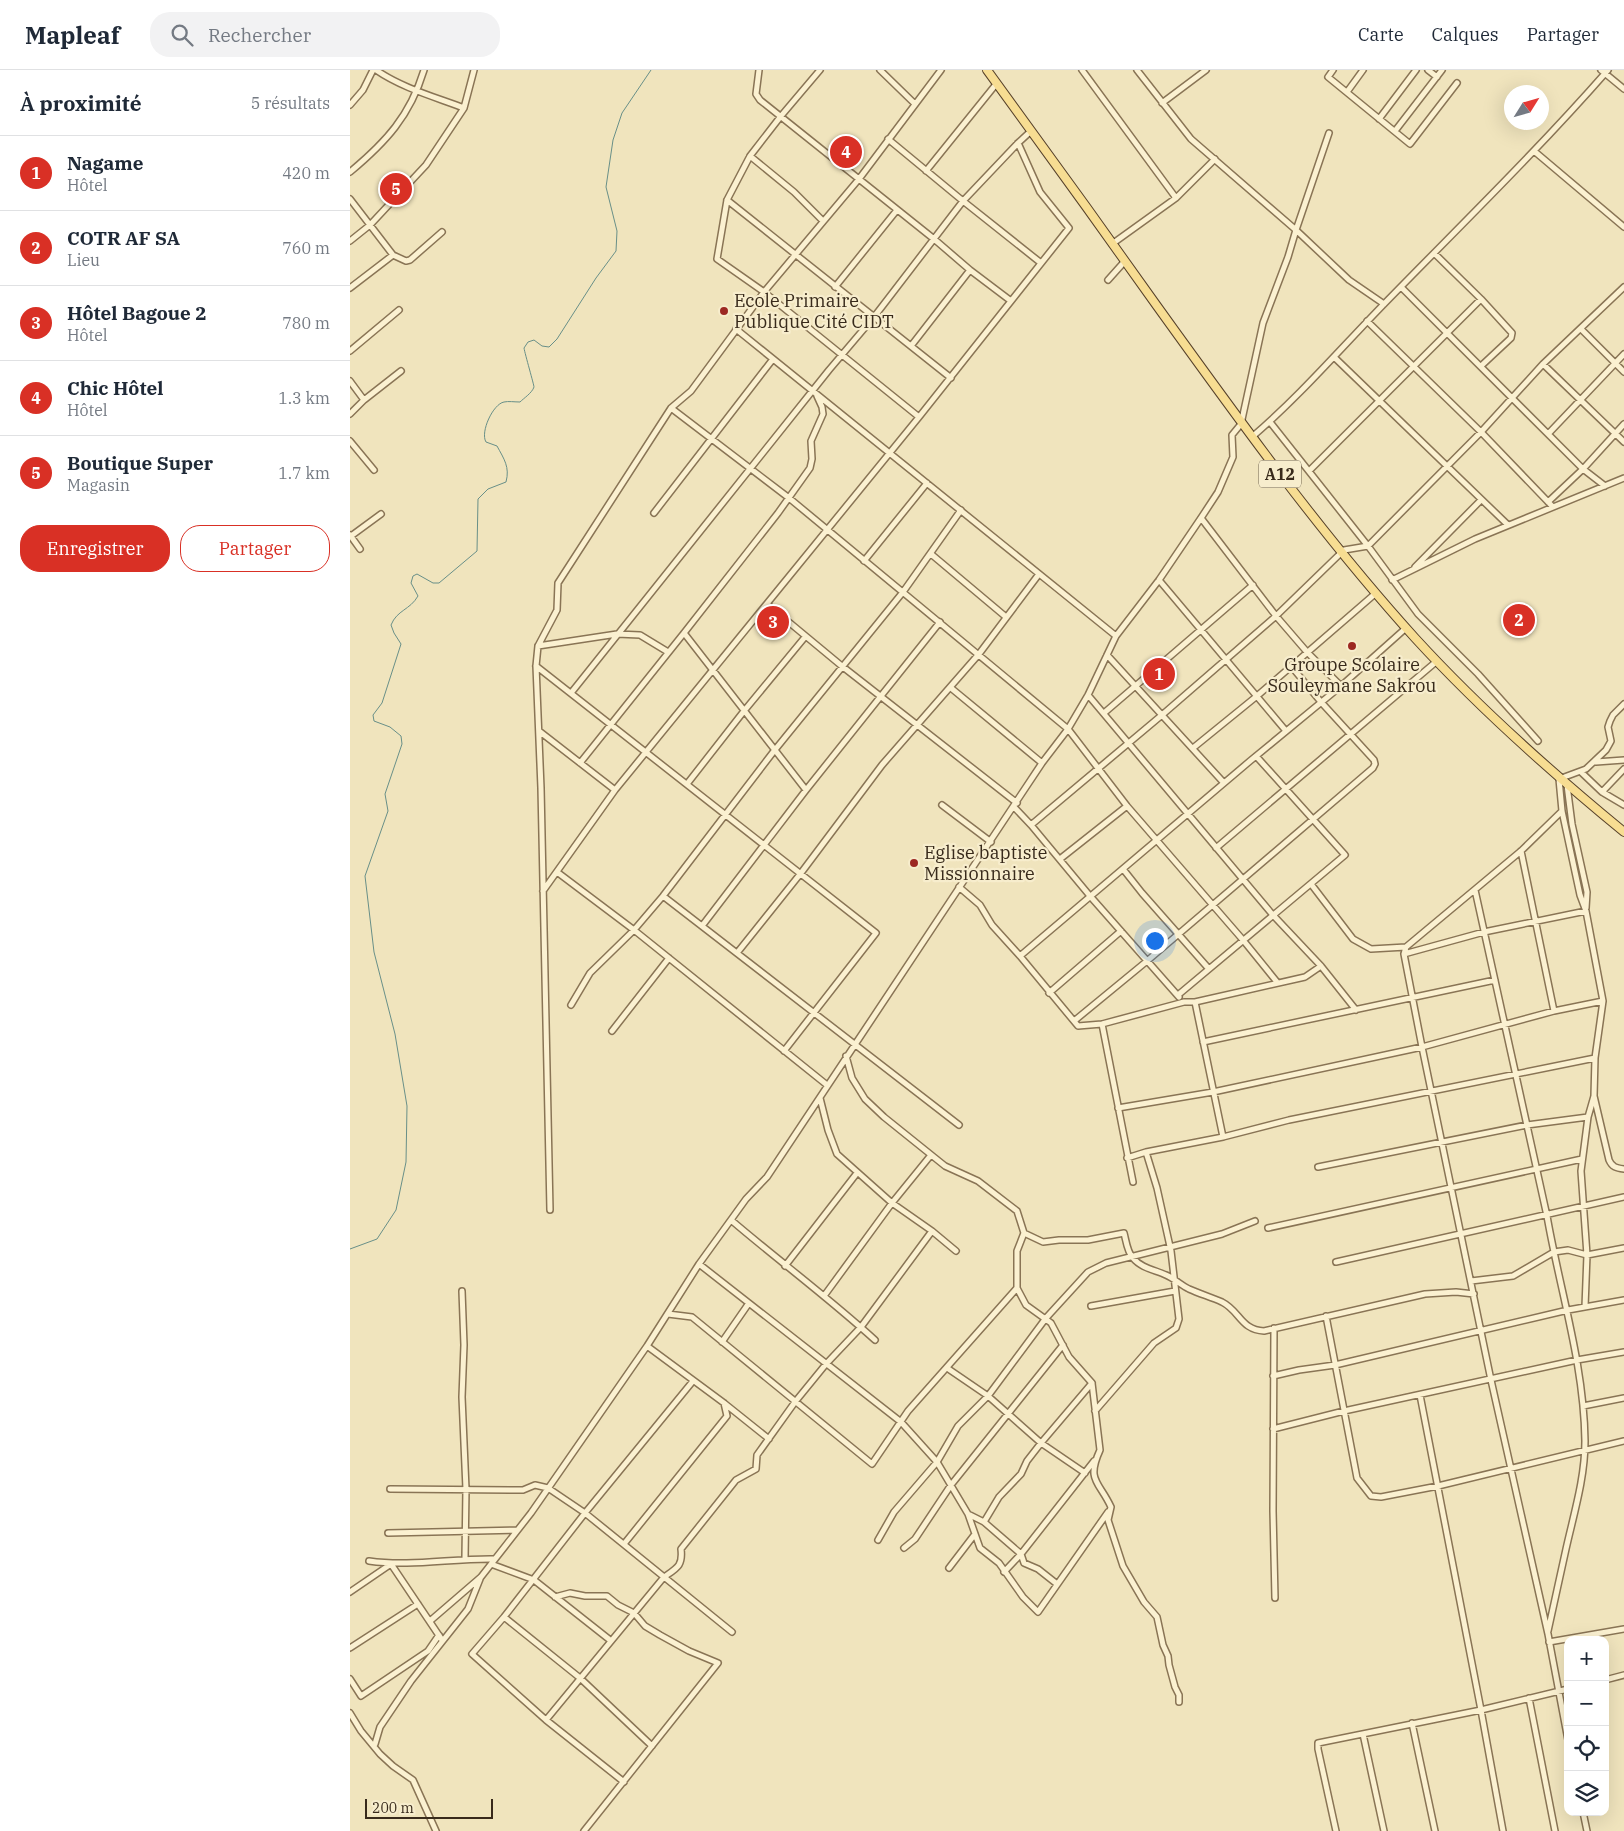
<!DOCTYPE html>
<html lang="fr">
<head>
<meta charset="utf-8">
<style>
	:root { --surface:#fff; --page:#f2f2f3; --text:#1f2937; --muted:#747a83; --line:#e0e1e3; --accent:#d93025 }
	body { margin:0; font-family:"IBM Plex Serif",serif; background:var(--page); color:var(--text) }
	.controls { position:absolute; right:15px; bottom:15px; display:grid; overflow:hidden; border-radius:10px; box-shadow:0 5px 20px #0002 }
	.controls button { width:45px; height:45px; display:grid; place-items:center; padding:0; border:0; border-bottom:1px solid var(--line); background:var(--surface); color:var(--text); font:25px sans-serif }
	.compass { position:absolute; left:1154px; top:15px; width:45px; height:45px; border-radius:50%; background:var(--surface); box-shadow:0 5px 20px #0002; rotate:53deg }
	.scale { position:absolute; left:15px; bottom:12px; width:128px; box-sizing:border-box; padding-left:5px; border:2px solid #382a1b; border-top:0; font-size:14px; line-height:18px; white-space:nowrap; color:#382a1b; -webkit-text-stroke:4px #f7edcd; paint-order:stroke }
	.you { position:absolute; left:804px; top:870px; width:18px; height:18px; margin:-12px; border:4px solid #fff; border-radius:50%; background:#1a73e8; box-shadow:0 0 0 8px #1a73e833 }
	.badge { display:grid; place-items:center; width:32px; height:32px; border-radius:50%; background:var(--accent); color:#fff; font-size:16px; font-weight:700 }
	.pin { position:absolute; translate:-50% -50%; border:2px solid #fff; box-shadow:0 1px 5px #0006 }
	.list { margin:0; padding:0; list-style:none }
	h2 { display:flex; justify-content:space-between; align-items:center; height:65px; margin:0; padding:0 20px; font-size:21px }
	h2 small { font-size:16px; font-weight:400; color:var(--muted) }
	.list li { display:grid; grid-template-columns:32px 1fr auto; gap:15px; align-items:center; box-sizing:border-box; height:75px; padding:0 20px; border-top:1px solid var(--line) }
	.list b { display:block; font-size:19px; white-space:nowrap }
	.list p { margin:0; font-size:16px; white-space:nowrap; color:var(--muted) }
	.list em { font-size:16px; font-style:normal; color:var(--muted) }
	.actions { display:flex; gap:10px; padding:15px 20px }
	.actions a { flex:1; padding:11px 0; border:1px solid var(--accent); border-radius:20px; text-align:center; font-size:18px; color:var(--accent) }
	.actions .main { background:var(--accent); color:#fff }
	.icon { flex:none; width:28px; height:28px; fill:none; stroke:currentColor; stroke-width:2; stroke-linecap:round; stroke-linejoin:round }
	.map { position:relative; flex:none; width:1274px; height:1761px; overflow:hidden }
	header { display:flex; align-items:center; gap:30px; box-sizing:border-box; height:70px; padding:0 25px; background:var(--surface); border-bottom:1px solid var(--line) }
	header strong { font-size:24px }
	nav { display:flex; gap:28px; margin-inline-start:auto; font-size:18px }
	.search { width:350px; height:45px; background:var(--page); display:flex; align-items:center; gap:12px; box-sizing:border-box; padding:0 18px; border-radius:20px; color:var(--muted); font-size:19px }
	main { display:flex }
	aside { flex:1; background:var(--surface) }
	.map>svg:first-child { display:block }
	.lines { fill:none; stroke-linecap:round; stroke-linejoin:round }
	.stream { stroke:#688f88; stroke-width:1 }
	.minor-casing { stroke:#897455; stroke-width:8 }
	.primary-casing { stroke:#56412a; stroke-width:10 }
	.minor { stroke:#fbf1d1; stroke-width:5 }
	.primary { stroke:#f7dd92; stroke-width:8 }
	.poi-dot { fill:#9c2822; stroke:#f7edcd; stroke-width:2 }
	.labels { text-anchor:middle; stroke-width:4.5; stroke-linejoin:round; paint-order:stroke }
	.shield { fill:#f7edcd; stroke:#716450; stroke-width:1 }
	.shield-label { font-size:16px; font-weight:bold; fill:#382a1b }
	.poi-label { font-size:18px; fill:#382a1b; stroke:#f7edcd; text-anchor:start }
</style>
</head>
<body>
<header>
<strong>Mapleaf</strong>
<div class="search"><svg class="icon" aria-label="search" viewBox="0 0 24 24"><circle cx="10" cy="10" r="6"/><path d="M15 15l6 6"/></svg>Rechercher</div>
<nav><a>Carte</a><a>Calques</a><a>Partager</a></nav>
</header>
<main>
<aside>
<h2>À proximité<small>5 résultats</small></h2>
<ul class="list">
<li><span class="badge">1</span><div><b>Nagame</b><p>Hôtel</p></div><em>420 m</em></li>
<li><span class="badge">2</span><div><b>COTR AF SA</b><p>Lieu</p></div><em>760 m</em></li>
<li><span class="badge">3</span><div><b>Hôtel Bagoue 2</b><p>Hôtel</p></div><em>780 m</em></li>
<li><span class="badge">4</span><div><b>Chic Hôtel</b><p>Hôtel</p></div><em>1.3 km</em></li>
<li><span class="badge">5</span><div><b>Boutique Super</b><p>Magasin</p></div><em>1.7 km</em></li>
</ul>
<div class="actions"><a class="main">Enregistrer</a><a>Partager</a></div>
</aside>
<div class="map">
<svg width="1274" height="1761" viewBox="0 0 1274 1761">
	<rect width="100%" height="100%" fill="#f0e4bd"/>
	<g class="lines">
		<path class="stream" d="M0,1179L27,1169L46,1140L56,1092L57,1036L45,964L24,882L15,806L38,741L35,724L52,674L51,666L40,657L24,651L23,645L32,633L51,574L44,563L41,555C47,540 60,540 68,526L61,513L63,506L67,504L83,513H89L127,481L128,429L138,419L156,412C160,397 154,389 147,376L136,372C130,362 143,334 154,332C158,331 165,332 170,332C174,328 182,323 184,317C184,315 175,284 174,278L178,272L184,270L192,276L199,277L207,269L246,208L266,181L267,161L256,117L263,70L272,43L301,0"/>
		<g class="minor-casing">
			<path id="minor" d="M26,0C52,18 85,27 114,38
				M409,0L406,24L410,30L584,169L620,200L661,231
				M470,0L431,46L400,86L377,130L367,189L414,222L569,347
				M530,0L565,34
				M732,0L826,128
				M787,0L841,69L946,160L999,210L1034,234
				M983,0L978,7L1060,74L1107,13
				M1078,0L1087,7
				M1251,0L1274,19
				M997,22L1013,0
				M812,33L856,0
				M0,35L13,20L23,0
				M1029,49L1066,0
				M1045,61L1092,0
				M538,69L613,131L691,193
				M1184,81L1274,157
				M400,86L444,122L473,151
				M576,101L647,13
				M0,102C36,72 60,46 74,0
				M0,129L43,185L56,191L60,190L92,162
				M377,130L601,308
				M0,171L20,155L76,95L114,38L124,0
				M762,174L826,128L865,89
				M1084,183L1131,229L1162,263L1161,268L1131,296
				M758,210L775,191
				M485,217L547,140
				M1051,217L1233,399L1255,416
				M0,218L43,185
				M1017,251L1131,362L1202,436
				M386,259L766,566
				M1231,259L1274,302
				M561,276L620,200
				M0,281L49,240
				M984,287L1158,455
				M1193,294L1274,372
				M0,311L14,330
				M321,338L439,428L718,659L777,736L893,870L927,912
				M0,344L14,330L51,301
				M920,352L1018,476L1068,544L1128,604L1188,671
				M1199,363L1274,284
				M902,367C950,326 991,278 1035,233C1110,156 1187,81 1258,0
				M0,371L24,400
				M959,401L1131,229
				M1198,432L1233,399L1274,354
				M304,443L423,289
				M851,448L926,546L957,582L991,616
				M0,465L10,479
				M1,466L31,444
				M581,484L656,547
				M514,491L577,413
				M1065,497L1131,430
				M809,510L936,661
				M1042,510L1125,469L1274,408
				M417,534L493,597L667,733
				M334,563L456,720
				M188,576L267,564L290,565L318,582
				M757,585L874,713
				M186,596L526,863L434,981
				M601,618L692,693
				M221,623L479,300L524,247L613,131L668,73L681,61
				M738,625L922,844L971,896L1006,940
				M754,643L903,515
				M189,661L265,720
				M843,678L907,626L1026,523
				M1246,692L1274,690
				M230,693L334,563L428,443L460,398L462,389L461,371L473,344L472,337L467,326
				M1231,702L1252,722L1274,735
				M337,714L394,641L455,567
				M1217,715L1222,754L1237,822L1236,838
				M1252,722L1274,699
				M592,735L641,772
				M664,737L681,755L740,826L829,927
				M1212,741L1171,781L1056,877L1054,884L1072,977L1141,1310L1198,1564L1218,1670
				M681,755L812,645L926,546L994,480L1018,476L1131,362L1193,294L1274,217
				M866,778L1087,591
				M1171,781L1204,941
				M710,789L777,736
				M773,799L792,823L859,899
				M207,802L284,860L477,1015
				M961,814L1003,869L1021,879L1056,877
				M609,817L630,835L642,855L670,886L728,956L752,954L834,932H845L955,907L971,896
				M1125,820L1197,1146C1210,1221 1234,1294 1235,1371C1235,1408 1224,1443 1216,1479C1210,1506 1204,1534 1198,1561
				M193,821L265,720L569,347L719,158L690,122L668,73
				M313,826L609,1055
				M352,856L456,720L590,552
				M387,883L451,803L532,695L629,584L689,504
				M1054,884L1134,862L1236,841
				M670,886L900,691L991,616L1056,558
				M699,923L771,861
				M828,925L995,785L906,686
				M845,932L873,1067
				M221,935L240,903L284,860L313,826L424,681L553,522L611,440
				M724,951L797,891L1023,698L1025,694L1024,690L971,632L941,596
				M752,954L783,1112
				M262,961L319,888
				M853,972L1145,910
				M496,986L502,1008L515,1029L534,1047L595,1096L628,1111L667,1141L674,1163L667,1181V1218L676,1235L701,1253L719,1287L742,1313L750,1380C736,1411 749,1411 761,1437L758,1450L773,1496L794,1532L807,1547L813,1575L818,1586L819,1595L825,1617L829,1625V1632
				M1244,1026L1259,1090C1262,1097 1266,1098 1274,1099
				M470,1028L478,1060L487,1084L542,1133L582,1161L606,1181
				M768,1038L863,1022L1072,977L1204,941L1253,931
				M777,1088L796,1082L873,1067L939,1050L1245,988
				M968,1097L1177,1055L1238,1047
				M200,1140L191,718L186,596L188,576L207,540L208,513L321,338L341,321L414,222L509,109L591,0
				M381,1150C429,1191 479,1228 525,1270
				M918,1158L1232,1089
				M674,1163L693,1172L709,1170H738L774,1163C776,1170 777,1182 783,1188C791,1198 805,1200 816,1205C825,1209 831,1215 839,1219C850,1224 861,1227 872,1232C890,1241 891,1260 914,1261L1075,1224L1106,1222L1124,1224
				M986,1192L1274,1127
				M349,1194L551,1352L587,1392L618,1444L634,1452L671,1484L674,1493L688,1499L707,1514
				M435,1196L507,1103
				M1121,1211L1163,1206L1204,1182L1218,1180L1237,1185L1274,1178
				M112,1221L114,1275L112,1327L116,1419L115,1488
				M474,1226L542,1133L581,1085
				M741,1236L825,1221
				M1235,1237L1237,1185L1231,1101L1238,1047L1244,1026L1245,988L1253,931L1236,841L1230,825L1212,741L1209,709L1236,699L1256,680L1261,671L1258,657L1260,651L1263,645L1274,634
				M318,1244L342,1247L522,1394L558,1341L667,1218
				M976,1246L1007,1408L1021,1426L1031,1427L1088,1416L1274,1371
				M924,1258L923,1441L925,1528
				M372,1272L399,1233
				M297,1276L374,1333L419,1369
				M597,1298L638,1326L691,1373L735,1403
				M923,1306L949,1300L985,1295L1218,1240L1274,1230
				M1070,1325L1131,1640L1153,1761
				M1233,1336L1274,1328
				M745,1341L804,1273L826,1258L829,1249L821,1181L807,1118L796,1082
				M923,1359L994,1341L1227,1290L1274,1282
				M40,1419L173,1420L185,1415L198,1418L235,1443L382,1562
				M618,1444L630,1478L649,1493L673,1527L688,1542L758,1442
				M634,1452L649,1427L671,1404L677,1391L691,1373L742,1313
				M38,1463L167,1460
				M528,1470L544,1442L587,1392L608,1356L638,1326L696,1248L738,1202L756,1193L872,1164L905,1151
				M274,1474L377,1346L374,1333
				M554,1478L565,1469L601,1415L713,1275
				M19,1491C61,1497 103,1488 145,1489
				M141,1494L184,1510L260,1570
				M599,1498L625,1464
				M654,1502L671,1484L744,1391
				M0,1522L41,1494L92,1570
				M205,1527L220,1523L235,1526H257L268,1535L284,1543L295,1556L310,1565L339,1581L368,1593L234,1761
				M154,1547L230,1608L302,1676
				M80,1551L131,1507L181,1443L297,1276L349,1194L396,1129L417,1107L692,693L718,659L738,625L766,566L809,510L851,448L868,422L883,387L882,365L891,354L913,253L938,187L946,160L979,63
				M1199,1572L1274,1559
				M0,1578L68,1534
				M0,1609L11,1626L78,1581L89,1565
				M1255,1610L1274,1605
				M1179,1628L1205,1761
				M0,1643L11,1661L30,1684L43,1696L63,1710L86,1761
				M196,1650L314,1507C327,1498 333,1496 331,1479L386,1410L406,1399L407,1385L445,1332L476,1294L511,1257L582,1161
				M1062,1653L1085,1761
				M1013,1664L1034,1761
				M23,1675L25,1674L30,1657L61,1611L118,1539L130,1509
				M274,1712L196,1650L122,1584L154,1547L235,1443L343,1311
				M1233,1742L1237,1761
				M986,1761L968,1679V1673L1131,1640L1218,1619"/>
		</g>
		<g class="primary-casing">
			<path id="primary" d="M637,0C694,78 751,157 807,236C889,350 971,464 1065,568C1129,638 1201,702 1274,762"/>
		</g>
		<use href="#minor" class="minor"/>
		<use href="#primary" class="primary"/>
	</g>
	<g class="poi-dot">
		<circle cx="374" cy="241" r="5"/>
		<circle cx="1002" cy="576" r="5"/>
		<circle cx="564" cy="793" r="5"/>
	</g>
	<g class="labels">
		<rect class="shield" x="909" y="390.5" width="42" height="27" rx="4"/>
		<g class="shield-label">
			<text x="930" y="410">A12</text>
		</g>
		<g class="poi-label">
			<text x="384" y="237">Ecole Primaire<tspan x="384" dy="21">Publique Cité CIDT</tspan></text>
			<text x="1002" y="601" text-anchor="middle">Groupe Scolaire<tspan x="1002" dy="21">Souleymane Sakrou</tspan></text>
			<text x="574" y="789">Eglise baptiste<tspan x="574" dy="21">Missionnaire</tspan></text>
		</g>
	</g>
</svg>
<div class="controls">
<button>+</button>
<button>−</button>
<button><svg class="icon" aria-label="locate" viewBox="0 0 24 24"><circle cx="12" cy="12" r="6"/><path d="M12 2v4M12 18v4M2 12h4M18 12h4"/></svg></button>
<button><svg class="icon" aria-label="layers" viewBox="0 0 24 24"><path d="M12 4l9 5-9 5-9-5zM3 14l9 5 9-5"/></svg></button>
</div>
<svg class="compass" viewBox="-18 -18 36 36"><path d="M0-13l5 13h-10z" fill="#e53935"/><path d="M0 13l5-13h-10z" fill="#747a83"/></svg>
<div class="scale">200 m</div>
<div class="you"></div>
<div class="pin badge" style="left:809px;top:604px">1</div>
<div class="pin badge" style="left:1169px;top:550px">2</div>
<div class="pin badge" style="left:423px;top:552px">3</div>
<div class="pin badge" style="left:496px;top:82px">4</div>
<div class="pin badge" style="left:46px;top:119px">5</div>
</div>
</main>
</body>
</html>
